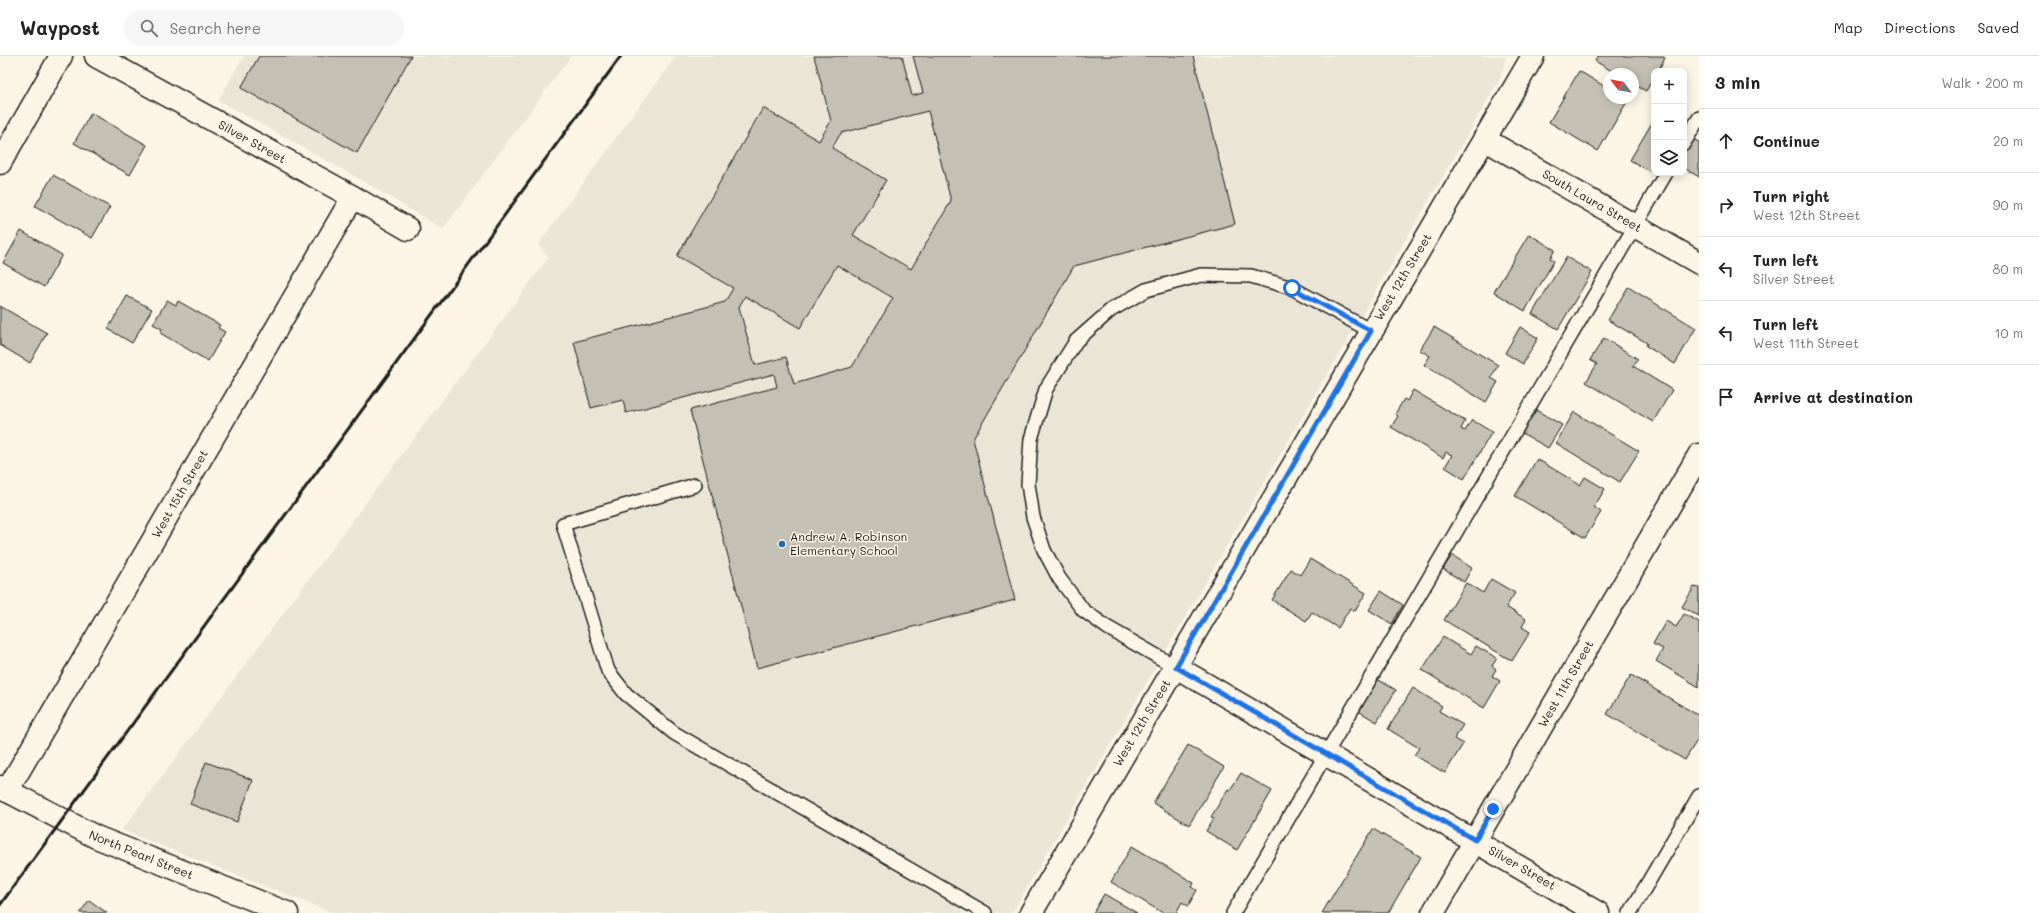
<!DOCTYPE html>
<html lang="en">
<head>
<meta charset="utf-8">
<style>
	:root { --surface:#fff; --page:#f6f6f6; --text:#222; --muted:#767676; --line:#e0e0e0 }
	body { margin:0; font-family:Mali,sans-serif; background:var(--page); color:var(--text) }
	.controls { position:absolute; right:12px; top:12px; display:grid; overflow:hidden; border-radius:8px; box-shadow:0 2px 10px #0003 }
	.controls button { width:36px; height:36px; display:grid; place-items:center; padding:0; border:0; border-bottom:1px solid var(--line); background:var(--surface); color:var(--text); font:20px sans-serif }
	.compass { position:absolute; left:1603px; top:12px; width:36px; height:36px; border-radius:50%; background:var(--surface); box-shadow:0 2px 10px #0003; rotate:301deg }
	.stop { position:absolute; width:12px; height:12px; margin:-9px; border:3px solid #1a73e8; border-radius:50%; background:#fff }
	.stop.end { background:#1a73e8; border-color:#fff; box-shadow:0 1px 4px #0008 }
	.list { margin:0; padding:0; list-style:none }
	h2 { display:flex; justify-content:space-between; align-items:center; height:52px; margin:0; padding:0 16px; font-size:17px }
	h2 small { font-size:13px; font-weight:400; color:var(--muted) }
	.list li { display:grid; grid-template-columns:26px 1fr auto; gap:12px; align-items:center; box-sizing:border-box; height:64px; padding:0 16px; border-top:1px solid var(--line) }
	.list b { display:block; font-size:15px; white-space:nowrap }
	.list p { margin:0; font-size:13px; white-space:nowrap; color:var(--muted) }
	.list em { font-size:13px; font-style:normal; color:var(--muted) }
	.icon { flex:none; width:22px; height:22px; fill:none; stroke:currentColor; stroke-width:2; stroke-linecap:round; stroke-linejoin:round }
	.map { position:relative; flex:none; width:1699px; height:857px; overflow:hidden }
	header { display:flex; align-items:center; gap:24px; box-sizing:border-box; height:56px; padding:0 20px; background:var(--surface); border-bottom:1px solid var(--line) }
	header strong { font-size:19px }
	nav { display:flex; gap:22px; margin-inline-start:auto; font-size:14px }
	.search { width:280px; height:36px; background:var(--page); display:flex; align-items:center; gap:10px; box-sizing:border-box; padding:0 14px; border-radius:22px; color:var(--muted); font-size:15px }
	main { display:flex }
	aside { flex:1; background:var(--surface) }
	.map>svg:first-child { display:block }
	.built { fill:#ebe5d6 }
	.building { fill:#c4c0b3; stroke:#1c1c1c; fill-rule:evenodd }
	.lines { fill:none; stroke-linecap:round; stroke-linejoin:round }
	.lane-casing { stroke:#1c1c1c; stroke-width:16 }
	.street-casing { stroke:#1c1c1c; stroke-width:25 }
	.secondary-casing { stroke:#1c1c1c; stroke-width:25 }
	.lane { stroke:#fcf5e5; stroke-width:13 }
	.street { stroke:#fcf5e5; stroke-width:22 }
	.secondary { stroke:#fcf5e5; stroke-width:22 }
	.rail { stroke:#1c1c1c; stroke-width:3 }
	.route { stroke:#1a73e8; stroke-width:5 }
	.poi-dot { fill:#1f6fb2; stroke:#fcf5e5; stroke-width:1.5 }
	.labels { text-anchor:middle; stroke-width:3; stroke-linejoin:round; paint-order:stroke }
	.street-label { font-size:12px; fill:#1c1c1c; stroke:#fcf5e5 }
	.poi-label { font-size:12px; fill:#1c1c1c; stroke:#fcf5e5; text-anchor:start }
</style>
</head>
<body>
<header>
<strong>Waypost</strong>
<div class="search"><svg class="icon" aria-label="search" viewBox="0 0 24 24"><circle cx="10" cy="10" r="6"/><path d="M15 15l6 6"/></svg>Search here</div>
<nav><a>Map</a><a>Directions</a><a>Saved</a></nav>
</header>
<main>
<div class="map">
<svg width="1699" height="857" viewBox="0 0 1699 857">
	<rect width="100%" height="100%" fill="#fcf5e5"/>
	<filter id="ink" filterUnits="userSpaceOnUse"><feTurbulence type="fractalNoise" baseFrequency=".025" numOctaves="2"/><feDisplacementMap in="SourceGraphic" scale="8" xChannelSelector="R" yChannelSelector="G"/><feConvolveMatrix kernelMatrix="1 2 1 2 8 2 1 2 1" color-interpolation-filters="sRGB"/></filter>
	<g filter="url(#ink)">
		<path class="built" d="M244,0H571L443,173L356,121L218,44Z
			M676,0H1506L1501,21L1012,857H333L122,774L549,201L538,189Z"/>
		<path class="building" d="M259,0H411L357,97L241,32Z
			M814,0H902L912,40L923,37L913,0H1193L1235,168L1074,210L973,383L1015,544L757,612L690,354L777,331L774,318L626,357L623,344L591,352L574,286L725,246L733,232L677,200L763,52L819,85L831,65ZM928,55L951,145L911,213L853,179L886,124L832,92L841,77ZM837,209L893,242L852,311L794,328L786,301L755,309L739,251L745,240L800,272Z
			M1598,0H1661L1665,2L1658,15H1654V21L1646,35L1633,28V18H1617L1595,5Z
			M1579,15L1609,33V42H1624L1628,44L1598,95L1549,66Z
			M91,57L147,89L130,119L74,87Z
			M1653,65L1654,117H1658L1656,119L1630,104Z
			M1693,83L1699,86V121L1684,112V97Z
			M53,119L110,151L92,182L35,150Z
			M21,175L62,199L44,231L3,207Z
			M1529,178L1555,194L1550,202L1554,205L1525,255L1494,236Z
			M1566,201L1592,216L1558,273L1532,258Z
			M1628,231L1696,272L1675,308L1646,290L1647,287L1608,264Z
			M127,240L152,253L132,287L108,273Z
			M167,244L176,249L178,245L220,269L218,272L225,276L208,305L160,277L162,273L153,268Z
			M0,250L47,277L30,307L0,289Z
			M1434,271L1498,309L1491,322L1498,326L1486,346L1424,309L1430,300L1420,294Z
			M1520,271L1538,282L1523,308L1505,297Z
			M1604,282L1638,303L1633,310L1672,334L1653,366L1586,326L1597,308L1590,304Z
			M1413,334L1465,365L1461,373L1465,375L1472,364L1492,376L1464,423L1445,411L1452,399L1446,396L1443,402L1391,371L1398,360L1395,358L1404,343L1407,345Z
			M1534,353L1562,369L1548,392L1520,376Z
			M1574,356L1639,395L1620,426L1556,387Z
			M1537,403L1580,429L1585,421L1605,433L1594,451L1601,456L1585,482L1515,440Z
			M1452,499L1472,512L1464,526L1443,513Z
			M1310,503L1366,537L1355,555L1350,552L1338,572L1312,556L1306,565L1272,544L1291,513L1300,519Z
			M1491,523L1515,537L1506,551L1526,563L1522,571L1530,576L1512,605L1444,564L1466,527L1483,537Z
			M1694,531L1699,532V560L1682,551Z
			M1381,535L1403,549L1392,568L1369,554Z
			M1684,558L1699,566V631L1656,605L1663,593L1653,588L1666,565L1676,571Z
			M1443,581L1471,598L1476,590L1497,602L1492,610L1496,613L1492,620L1500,625L1484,652L1422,614Z
			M1631,619L1699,660V681L1685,704L1607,658Z
			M1377,623L1396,634L1377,666L1358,655Z
			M1413,632L1442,650L1439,655L1463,669L1454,683L1463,688L1445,717L1414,699L1419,692L1388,673Z
			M1188,689L1224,711L1189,769L1153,747Z
			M206,706L253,724L237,766L190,748Z
			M1241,717L1272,735L1237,794L1206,775L1214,762L1211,761L1228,733L1230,734Z
			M1373,773L1421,801L1388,857H1322Z
			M1132,790L1194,827L1192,831L1197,834L1188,850L1182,846L1176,857H1163L1111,826Z
			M1104,838L1137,857H1093Z
			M89,844L107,857H80Z"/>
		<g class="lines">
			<g class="lane-casing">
				<path id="lane" d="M1684,87L1699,62
					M695,429L563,468L608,615L626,638L674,677L985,857
					M1176,611L1108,572L1083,554L1059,522L1044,494L1033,461L1028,428L1031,383L1046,333L1076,285L1111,254L1146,234L1201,219L1251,220L1292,232L1371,275
					M1233,857L1666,117
					M1630,857L1699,740"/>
			</g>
			<g class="street-casing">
				<path id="street" d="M96,0L353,141L408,173
					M1484,83L1699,207
					M0,107L61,0
					M1176,611L1598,857
					M7,735L353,141
					M1031,857L1533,0
					M1433,857L1699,399"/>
			</g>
			<g class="secondary-casing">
				<path id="secondary" d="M0,731L96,781L287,857"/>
			</g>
			<use href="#lane" class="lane"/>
			<use href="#street" class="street"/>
			<use href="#secondary" class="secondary"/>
			<path class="rail" d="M0,849L621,0"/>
		</g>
	</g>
	<g class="lines" filter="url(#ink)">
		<path class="route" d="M1292,232L1371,275L1176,611L1475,784L1493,753"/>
	</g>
	<circle class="poi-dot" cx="782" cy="488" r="4"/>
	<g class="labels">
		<g class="street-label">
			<text transform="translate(252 86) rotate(29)" y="4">Silver Street</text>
			<text transform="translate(1592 145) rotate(30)" y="4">South Laura Street</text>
			<text transform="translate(1403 221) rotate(-59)" y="4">West 12th Street</text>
			<text transform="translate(180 438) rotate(-60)" y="4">West 15th Street</text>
			<text transform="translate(1566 628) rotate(-60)" y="4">West 11th Street</text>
			<text transform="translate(1142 667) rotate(-59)" y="4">West 12th Street</text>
			<text transform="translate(141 799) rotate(22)" y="4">North Pearl Street</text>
			<text transform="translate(1522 812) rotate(30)" y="4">Silver Street</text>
		</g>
		<g class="poi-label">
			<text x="790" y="485">Andrew A. Robinson<tspan x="790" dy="14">Elementary School</tspan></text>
		</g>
	</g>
</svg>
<div class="controls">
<button>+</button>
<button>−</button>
<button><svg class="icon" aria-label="layers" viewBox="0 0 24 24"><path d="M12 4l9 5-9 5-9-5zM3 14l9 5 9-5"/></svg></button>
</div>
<svg class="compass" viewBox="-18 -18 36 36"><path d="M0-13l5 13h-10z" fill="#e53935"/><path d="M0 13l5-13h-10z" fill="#767676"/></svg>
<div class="stop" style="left:1292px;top:232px"></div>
<div class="stop end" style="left:1493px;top:753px"></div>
</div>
<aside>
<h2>3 min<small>Walk · 200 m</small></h2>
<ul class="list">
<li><svg class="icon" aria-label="ahead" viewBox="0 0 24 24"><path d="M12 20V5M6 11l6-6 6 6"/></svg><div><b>Continue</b></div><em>20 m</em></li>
<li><svg class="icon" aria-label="right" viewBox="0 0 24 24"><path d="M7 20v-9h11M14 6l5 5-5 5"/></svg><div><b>Turn right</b><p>West 12th Street</p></div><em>90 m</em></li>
<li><svg class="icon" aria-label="left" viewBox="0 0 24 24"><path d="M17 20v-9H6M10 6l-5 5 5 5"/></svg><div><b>Turn left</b><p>Silver Street</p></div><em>80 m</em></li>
<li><svg class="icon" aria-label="left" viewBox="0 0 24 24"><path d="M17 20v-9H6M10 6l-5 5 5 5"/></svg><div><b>Turn left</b><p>West 11th Street</p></div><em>10 m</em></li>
<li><svg class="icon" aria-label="arrive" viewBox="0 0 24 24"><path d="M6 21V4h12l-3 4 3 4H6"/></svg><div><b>Arrive at destination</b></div></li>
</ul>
</aside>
</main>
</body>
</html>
